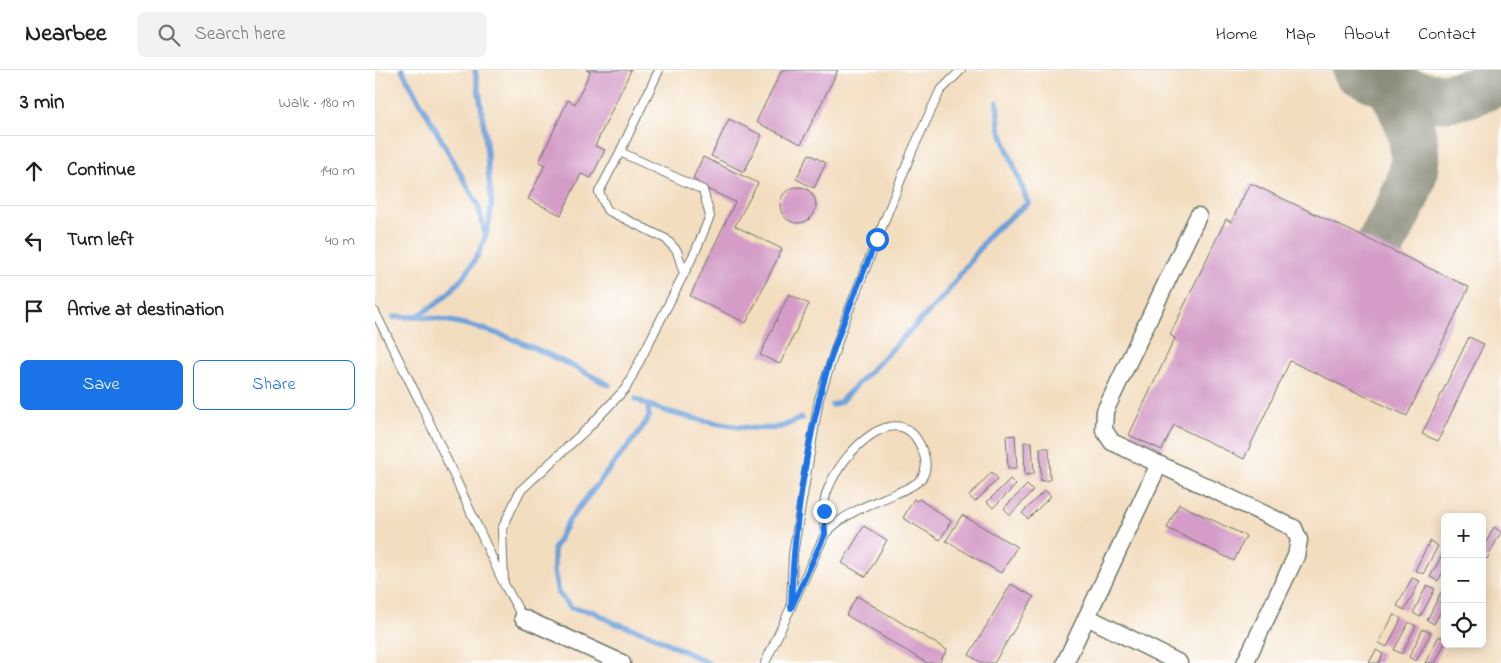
<!DOCTYPE html>
<html lang="en">
<head>
<meta charset="utf-8">
<style>
	:root { --surface:#fff; --page:#f2f2f2; --text:#202124; --muted:#757577; --line:#e0e0e0; --accent:#1a73e8 }
	body { margin:0; font-family:"Indie Flower",sans-serif; background:var(--page); color:var(--text) }
	.controls { position:absolute; right:15px; bottom:15px; display:grid; overflow:hidden; border-radius:8px; box-shadow:0 2px 12px #0003 }
	.controls button { width:45px; height:45px; display:grid; place-items:center; padding:0; border:0; border-bottom:1px solid var(--line); background:var(--surface); color:var(--text); font:25px sans-serif }
	.stop { position:absolute; width:15px; height:15px; margin:-11px; border:4px solid #1a73e8; border-radius:50%; background:#fff }
	.stop.end { background:#1a73e8; border-color:#fff; box-shadow:0 1px 5px #0008 }
	.list { margin:0; padding:0; list-style:none }
	h2 { display:flex; justify-content:space-between; align-items:center; height:65px; margin:0; padding:0 20px; font-size:21px }
	h2 small { font-size:16px; font-weight:400; color:var(--muted) }
	.list li { display:grid; grid-template-columns:32px 1fr auto; gap:15px; align-items:center; box-sizing:border-box; height:70px; padding:0 20px; border-top:1px solid var(--line) }
	.list b { display:block; font-size:19px; white-space:nowrap }
	.list em { font-size:16px; font-style:normal; color:var(--muted) }
	.actions { display:flex; gap:10px; padding:15px 20px }
	.actions a { flex:1; padding:11px 0; border:1px solid var(--accent); border-radius:8px; text-align:center; font-size:18px; color:var(--accent) }
	.actions .main { background:var(--accent); color:#fff }
	.icon { flex:none; width:28px; height:28px; fill:none; stroke:currentColor; stroke-width:2; stroke-linecap:round; stroke-linejoin:round }
	.map { position:relative; flex:none; width:1126px; height:593px; overflow:hidden }
	header { display:flex; align-items:center; gap:30px; box-sizing:border-box; height:70px; padding:0 25px; background:var(--surface); border-bottom:1px solid var(--line) }
	header strong { font-size:24px }
	nav { display:flex; gap:28px; margin-inline-start:auto; font-size:18px }
	.search { width:350px; height:45px; background:var(--page); display:flex; align-items:center; gap:12px; box-sizing:border-box; padding:0 18px; border-radius:8px; color:var(--muted); font-size:19px }
	main { display:flex }
	aside { flex:1; background:var(--surface) }
	.map>svg:first-child { display:block }
	.lines { fill:none; stroke-linecap:round; stroke-linejoin:round }
	.stream { stroke:#6ea2da; stroke-width:5.5 }
	.taxiway { stroke:#898d7a; stroke-width:49 }
	.building { fill:#d49cc7 }
	.service-casing { stroke:#697565; stroke-width:10 }
	.minor-casing { stroke:#697565; stroke-width:19 }
	.service { stroke:#fff; stroke-width:8 }
	.minor { stroke:#fff; stroke-width:16 }
	.route { stroke:#1a73e8; stroke-width:6 }
</style>
</head>
<body>
<header>
<strong>Nearbee</strong>
<div class="search"><svg class="icon" aria-label="search" viewBox="0 0 24 24"><circle cx="10" cy="10" r="6"/><path d="M15 15l6 6"/></svg>Search here</div>
<nav><a>Home</a><a>Map</a><a>About</a><a>Contact</a></nav>
</header>
<main>
<aside>
<h2>3 min<small>Walk · 180 m</small></h2>
<ul class="list">
<li><svg class="icon" aria-label="ahead" viewBox="0 0 24 24"><path d="M12 20V5M6 11l6-6 6 6"/></svg><div><b>Continue</b></div><em>140 m</em></li>
<li><svg class="icon" aria-label="left" viewBox="0 0 24 24"><path d="M17 20v-9H6M10 6l-5 5 5 5"/></svg><div><b>Turn left</b></div><em>40 m</em></li>
<li><svg class="icon" aria-label="arrive" viewBox="0 0 24 24"><path d="M6 21V4h12l-3 4 3 4H6"/></svg><div><b>Arrive at destination</b></div></li>
</ul>
<div class="actions"><a class="main">Save</a><a>Share</a></div>
</aside>
<div class="map">
<svg width="1126" height="593" viewBox="0 0 1126 593">
	<rect width="100%" height="100%" fill="#fff"/>
	<filter id="ink" filterUnits="userSpaceOnUse"><feTurbulence type="fractalNoise" baseFrequency=".02" numOctaves="2"/><feDisplacementMap in="SourceGraphic" scale="10" xChannelSelector="R" yChannelSelector="G"/><feConvolveMatrix kernelMatrix="1 2 1 2 8 2 1 2 1" color-interpolation-filters="sRGB"/></filter>
	<filter id="wash" filterUnits="userSpaceOnUse"><feTurbulence type="fractalNoise" baseFrequency=".0096" numOctaves="4" result="noise"/><feDisplacementMap in="SourceGraphic" scale="20" xChannelSelector="R" yChannelSelector="G"/><feGaussianBlur stdDeviation="1.12" result="paint"/><feColorMatrix in="noise" values="0 0 0 0 0 0 0 0 0 0 0 0 0 0 0 0 0 1.4 0 .05"/><feComposite in="paint" operator="in"/></filter>
	<g filter="url(#wash)">
		<rect width="100%" height="100%" fill="#f3ddbf"/>
		<g class="lines">
			<path class="stream" d="M27,0L103,135L110,164
				M42,246C81,225 114,182 116,137C117,128 115,119 114,110C112,73 107,37 100,0
				M19,247C95,243 168,280 234,315
				M261,329C287,344 376,364 405,357C412,355 420,351 427,348
				M457,335L465,332L570,225L617,162L653,133L624,57L622,32
				M273,336L274,347L265,361L194,450L179,478V501L183,523L196,538L219,542L237,552L274,564L333,593"/>
			<path class="taxiway" d="M982,0C1039,28 1066,41 1126,9
				M1005,176C1040,107 1056,91 1017,17"/>
		</g>
		<g id="blocks">
			<path class="building" d="M211,0H256L220,76L230,80L216,108L206,104L186,145L153,129L170,95L164,92L193,30L200,34L215,2Z
				M407,0H463L426,74L381,52Z
				M354,49L387,65L369,102L336,86Z
				M434,84L451,93L439,118L421,109Z
				M328,87L383,113L360,156L407,179L371,253L315,226L360,132L330,118L318,108Z
				M875,113L1094,217L1032,346L915,291L869,389L799,355L787,380L754,365L800,268L795,265L810,234L851,149L856,152Z
				M405 135a18 18 0 1 1 36 0a18 18 0 1 1-36 0Z
				M414,224L434,234L405,294L385,285Z
				M1094,267L1109,274L1063,371L1047,364Z
				M640,365L642,398H633L631,366Z
				M649,372H657L659,404L650,405Z
				M665,378H674L675,410L666,411Z
				M617,402L623,409L600,432L594,426Z
				M635,409L641,415L618,438L612,432Z
				M652,415L658,421L635,445L629,438Z
				M670,420L676,426L653,449L647,443Z
				M539,429L542,431L544,429L576,451L565,470L528,448Z
				M804,434L871,466L859,491L792,458Z
				M587,445L642,477L626,503L571,471Z
				M489,456L512,470L491,507L467,493Z
				M1119,457L1126,462L1112,489L1107,487V480Z
				M1055,471L1063,476L1048,504L1040,500Z
				M1070,480V498L1063,511L1055,507Z
				M1037,508L1045,511L1030,540L1022,536Z
				M636,514L659,527L619,593H607L594,585Z
				M1052,515L1060,519L1045,547L1038,543Z
				M1066,522L1070,523V534L1059,554L1052,550Z
				M482,526L572,580L564,593H552L471,545Z
				M1019,544L1026,549L1012,577L1004,573Z
				M1034,552L1041,556L1027,584L1019,580Z
				M1048,559L1056,563L1041,591L1034,587Z
				M1064,566L1070,569V573L1060,593H1050Z
				M1001,580L1008,584L1004,593H994Z"/>
		</g>
	</g>
	<g filter="url(#ink)">
		<use href="#blocks" fill-opacity="0" stroke="#697565" stroke-width="1"/>
		<g class="lines">
			<g class="service-casing">
				<path id="service" d="M245,82L224,122L232,140L291,169L302,181L309,204
					M0,242L46,334L129,514L148,548
					M129,514L127,459L145,421L213,358L251,318L321,180L335,146L328,120L245,82L284,0
					M416,538L418,484L444,329L470,250L538,79L565,21L586,0
					M390,593L450,464C470,442 496,434 522,423C530,419 539,416 545,410C551,404 552,393 549,385C528,319 467,382 453,419C447,433 449,449 450,464"/>
			</g>
			<g class="minor-casing">
				<path id="minor" d="M823,146L730,341L729,360L737,372L919,458L924,470L921,486L870,593
					M712,547L804,593
					M148,548L247,593
					M690,593L784,394"/>
			</g>
			<use href="#service" class="service"/>
			<use href="#minor" class="minor"/>
		</g>
	</g>
	<g class="lines" filter="url(#ink)">
		<path class="route" d="M449,441L450,464L416,538C418,470 428,396 444,330C457,275 481,221 502,169"/>
	</g>
</svg>
<div class="controls">
<button>+</button>
<button>−</button>
<button><svg class="icon" aria-label="locate" viewBox="0 0 24 24"><circle cx="12" cy="12" r="6"/><path d="M12 2v4M12 18v4M2 12h4M18 12h4"/></svg></button>
</div>
<div class="stop" style="left:502px;top:169px"></div>
<div class="stop end" style="left:449px;top:441px"></div>
</div>
</main>
</body>
</html>
